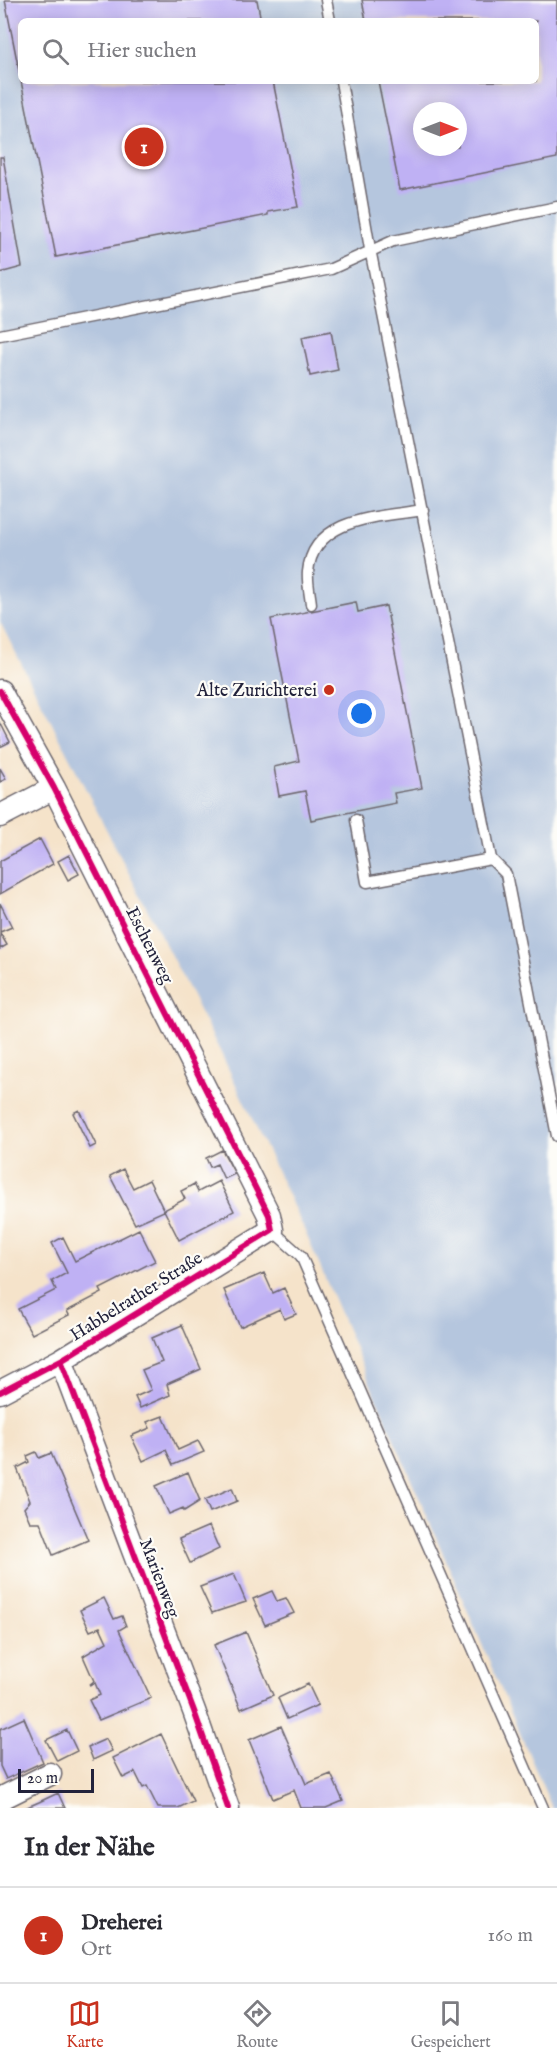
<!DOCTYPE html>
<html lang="de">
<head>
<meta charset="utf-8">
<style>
	:root { --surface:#fff; --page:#f2f2f3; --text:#2b2b33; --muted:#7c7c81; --line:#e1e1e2; --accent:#c8321e }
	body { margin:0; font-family:"IM FELL English",serif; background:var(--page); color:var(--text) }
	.compass { position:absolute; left:413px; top:102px; width:54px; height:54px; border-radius:50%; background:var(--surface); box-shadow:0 3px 15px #0003; rotate:90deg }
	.scale { position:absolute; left:18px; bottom:15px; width:76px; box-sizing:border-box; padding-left:6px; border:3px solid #22223b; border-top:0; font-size:16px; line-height:21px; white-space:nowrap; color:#22223b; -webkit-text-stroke:4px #fdfcf7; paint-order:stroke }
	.you { position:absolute; left:362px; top:714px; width:21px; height:21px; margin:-15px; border:4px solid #fff; border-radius:50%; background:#1a73e8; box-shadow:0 0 0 9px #1a73e833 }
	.badge { display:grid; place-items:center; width:39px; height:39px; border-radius:50%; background:var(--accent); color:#fff; font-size:20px; font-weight:700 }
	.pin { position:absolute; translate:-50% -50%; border:3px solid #fff; box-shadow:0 2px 6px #0006 }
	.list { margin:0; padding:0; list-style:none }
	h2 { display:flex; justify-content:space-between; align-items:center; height:78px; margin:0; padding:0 24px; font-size:26px }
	h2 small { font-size:20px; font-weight:400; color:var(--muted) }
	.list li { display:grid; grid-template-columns:39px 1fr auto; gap:18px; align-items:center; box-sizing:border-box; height:96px; padding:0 24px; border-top:2px solid var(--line) }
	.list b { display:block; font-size:22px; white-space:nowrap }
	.list p { margin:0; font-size:20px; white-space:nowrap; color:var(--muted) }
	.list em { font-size:20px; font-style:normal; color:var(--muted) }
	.icon { flex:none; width:33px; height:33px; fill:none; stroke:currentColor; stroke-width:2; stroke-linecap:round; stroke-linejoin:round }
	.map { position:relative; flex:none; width:557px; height:1808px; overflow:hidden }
	.search { position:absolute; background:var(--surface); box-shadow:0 3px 15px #0003; left:18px; right:18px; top:18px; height:66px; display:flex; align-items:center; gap:15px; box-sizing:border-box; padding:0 21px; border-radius:9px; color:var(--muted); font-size:22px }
	.sheet { height:174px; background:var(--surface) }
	nav { display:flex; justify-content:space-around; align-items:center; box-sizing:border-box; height:84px; border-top:2px solid var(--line); background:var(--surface); font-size:16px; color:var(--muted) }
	nav a { display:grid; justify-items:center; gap:3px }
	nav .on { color:var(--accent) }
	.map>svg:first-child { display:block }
	.industrial { fill:#b5c6de; fill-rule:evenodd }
	.building { fill:#bfb1f4; fill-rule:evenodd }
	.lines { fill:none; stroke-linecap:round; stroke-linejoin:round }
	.service-casing { stroke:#6c666d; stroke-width:13 }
	.minor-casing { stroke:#6c666d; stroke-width:25 }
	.service { stroke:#fff; stroke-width:10 }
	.minor { stroke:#fff; stroke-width:22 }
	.cycleway-casing { stroke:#fdfcf7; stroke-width:10 }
	.cycleway { stroke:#d6006c; stroke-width:6 }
	.poi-dot { fill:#c8321e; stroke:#fdfcf7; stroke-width:2 }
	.labels { text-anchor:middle; stroke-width:4.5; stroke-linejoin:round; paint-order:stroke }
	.poi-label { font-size:18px; fill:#22223b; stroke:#fdfcf7; text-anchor:end }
	.street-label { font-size:18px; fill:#22223b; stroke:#fdfcf7 }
</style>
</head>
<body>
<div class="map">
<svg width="557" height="1808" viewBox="0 0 557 1808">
	<rect width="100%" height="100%" fill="#fdfcf7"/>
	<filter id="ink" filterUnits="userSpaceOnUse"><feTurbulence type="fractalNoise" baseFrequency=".0167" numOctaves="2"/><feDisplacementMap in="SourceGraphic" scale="12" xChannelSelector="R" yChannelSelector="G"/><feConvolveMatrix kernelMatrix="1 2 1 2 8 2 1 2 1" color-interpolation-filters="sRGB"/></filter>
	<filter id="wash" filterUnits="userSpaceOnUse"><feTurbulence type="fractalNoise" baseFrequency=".008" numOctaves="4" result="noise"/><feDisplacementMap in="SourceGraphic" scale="24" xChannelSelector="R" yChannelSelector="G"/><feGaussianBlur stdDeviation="1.35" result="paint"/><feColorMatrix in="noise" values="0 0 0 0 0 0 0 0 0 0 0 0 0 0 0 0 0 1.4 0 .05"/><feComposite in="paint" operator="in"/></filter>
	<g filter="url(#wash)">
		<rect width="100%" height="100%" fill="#f5e3ca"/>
		<path class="industrial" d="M0,0H557V1808H552L304,1229L220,1051L0,622ZM21,21H536V81H21ZM422,111H458V147H422Z"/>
		<g id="blocks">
			<path class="building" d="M5,0H257L261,21H21L20,76Z
				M362,0H557V158L400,190L378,81H536V21H366ZM422,111H458V147H422Z
				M21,81H273L298,207L268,212V215L56,257Z
				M0,157H3L22,267L0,273Z
				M331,331L338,370L310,376L302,337Z
				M356,602L358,612L386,606L422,788L394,793L396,803L311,820L305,791L279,796L274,767L299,761L271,619Z
				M0,722L10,742L0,747Z
				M0,768L6,779L0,782Z
				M40,839L53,864L0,894V861Z
				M69,855L79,874L68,880L58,861Z
				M0,903L12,927L0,932Z
				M0,933L7,945L0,949Z
				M79,1110L96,1145L90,1148L73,1113Z
				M222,1150L235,1174L224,1179L217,1164L210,1167L206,1158Z
				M123,1169L133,1188L149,1180L164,1211L135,1224L110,1176Z
				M219,1181L234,1211L179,1240L164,1210L185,1199L181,1191L187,1188L194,1184L198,1192Z
				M139,1229L155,1261L100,1289L102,1293L67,1311L69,1315L32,1334L18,1309L56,1290L52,1281L67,1273L52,1243L63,1237L75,1261Z
				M264,1273L273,1293L284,1288L296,1314L284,1319L280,1309L240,1327L224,1290Z
				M182,1325L201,1369L167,1384L170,1395L140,1408L135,1397L151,1390L142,1370L162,1362L152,1338Z
				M163,1416L178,1450L198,1441L204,1452L173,1465L166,1450L143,1461L131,1436L150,1428L147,1422Z
				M36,1452L39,1458L51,1453L88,1540L53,1555L40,1522H30L24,1508L30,1501L17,1468L29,1462L27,1456Z
				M188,1472L200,1501L184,1511L183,1508L169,1514L156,1486Z
				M232,1488L237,1501L210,1512L205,1500Z
				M209,1526L219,1549L190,1563L179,1539Z
				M234,1574L246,1602L212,1613L200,1587Z
				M272,1591L277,1601L286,1598L294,1613L265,1625L253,1599Z
				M104,1598L114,1619L122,1616L126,1626L119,1630L151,1698L99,1720L89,1700L100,1695L95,1683L89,1685L94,1681L83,1656L107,1642L100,1627L90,1631L80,1610Z
				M246,1632L273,1695L241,1709L214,1645Z
				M308,1684L318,1705L287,1719L278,1698Z
				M24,1718L43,1762L6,1779L0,1766V1729Z
				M281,1726L306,1784L331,1774L343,1801L326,1808H301L294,1790L273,1799L249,1740Z
				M67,1730L77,1751L57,1761L46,1740Z
				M161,1734L193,1801L178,1808H158L147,1786L143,1788L135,1772L123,1778L113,1758Z
				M106,1739L112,1751L93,1760L88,1747Z
				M58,1793L65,1808H25L39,1802Z"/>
		</g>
	</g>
	<g filter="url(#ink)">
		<use href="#blocks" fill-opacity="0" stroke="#6c666d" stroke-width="1.5"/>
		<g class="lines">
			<g class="service-casing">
				<path id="service" d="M326,0L330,21
					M341,81L370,249L491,859L367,882L356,820
					M0,335L331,269L393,241L557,207
					M311,604C310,594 307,582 308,572C313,516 382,517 423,510
					M491,859L506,874L557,1136
					M272,1230L301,1256L543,1808"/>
			</g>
			<g class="minor-casing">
				<path id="minor" d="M0,691L54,788L269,1215L272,1230L61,1360L0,1392
					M0,816L54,788
					M61,1360L194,1711L228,1808
					M0,1799L50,1774"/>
			</g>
			<use href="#service" class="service"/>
			<use href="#minor" class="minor"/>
			<g class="cycleway-casing">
				<path id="cycleway" d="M0,691L54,788L269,1215L272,1230L61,1360L0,1392
					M61,1360L194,1711L228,1808"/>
			</g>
			<use href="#cycleway" class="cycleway"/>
		</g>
	</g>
	<circle class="poi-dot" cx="329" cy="690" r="6"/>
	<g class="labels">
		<g class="poi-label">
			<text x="317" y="696">Alte Zurichterei</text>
		</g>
		<g class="street-label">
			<text transform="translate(150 945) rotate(63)" y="6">Eschenweg</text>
			<text transform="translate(136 1296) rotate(-32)" y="6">Habbelrather Straße</text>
			<text transform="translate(160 1578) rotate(69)" y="6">Marienweg</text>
		</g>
	</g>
</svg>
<svg class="compass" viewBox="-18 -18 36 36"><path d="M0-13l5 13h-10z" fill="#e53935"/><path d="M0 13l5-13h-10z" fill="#7c7c81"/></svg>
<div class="scale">20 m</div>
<div class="you"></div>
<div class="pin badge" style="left:144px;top:147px">1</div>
<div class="search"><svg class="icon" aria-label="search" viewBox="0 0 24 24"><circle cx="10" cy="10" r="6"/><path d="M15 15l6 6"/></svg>Hier suchen</div>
</div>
<section class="sheet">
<h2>In der Nähe<small></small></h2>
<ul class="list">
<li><span class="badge">1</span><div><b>Dreherei</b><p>Ort</p></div><em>160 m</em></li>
</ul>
</section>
<nav>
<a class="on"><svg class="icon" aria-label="map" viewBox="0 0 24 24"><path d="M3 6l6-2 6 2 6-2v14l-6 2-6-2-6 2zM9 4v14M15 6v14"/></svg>Karte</a>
<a><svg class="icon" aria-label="directions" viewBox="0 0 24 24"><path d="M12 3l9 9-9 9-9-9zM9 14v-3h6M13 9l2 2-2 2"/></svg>Route</a>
<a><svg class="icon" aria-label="saved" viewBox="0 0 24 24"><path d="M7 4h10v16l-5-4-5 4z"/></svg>Gespeichert</a>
</nav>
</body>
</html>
